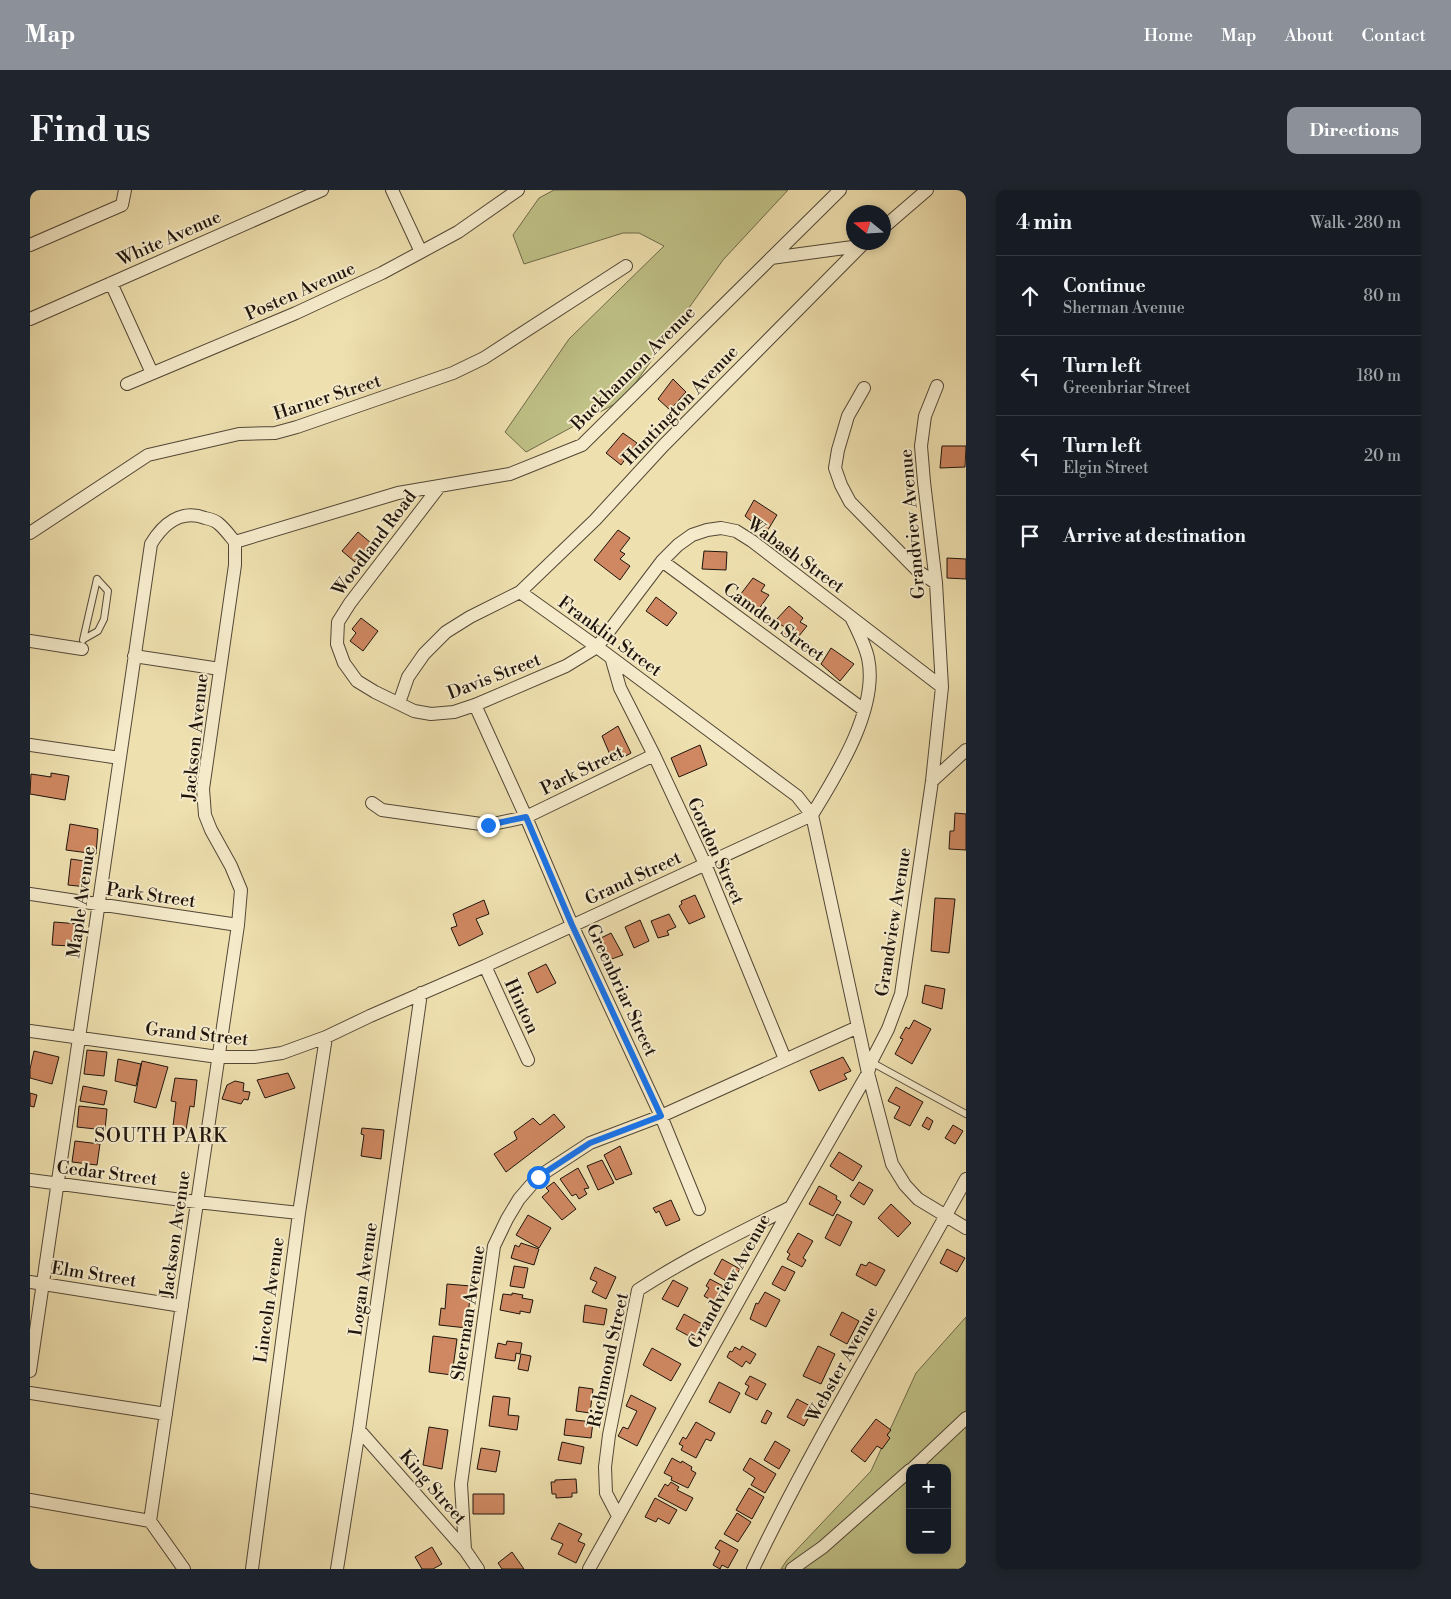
<!DOCTYPE html>
<html lang="en">
<head>
<meta charset="utf-8">
<style>
	:root { --surface:#171b24; --page:#20242c; --text:#f1f3f6; --muted:#9ea1a6; --line:#363941; --accent:#8c9099 }
	body { margin:0; font-family:"Libre Bodoni",serif; background:var(--page); color:var(--text) }
	.controls { position:absolute; right:15px; bottom:15px; display:grid; overflow:hidden; border-radius:10px; box-shadow:0 2px 8px #0003 }
	.controls button { width:45px; height:45px; display:grid; place-items:center; padding:0; border:0; border-bottom:1px solid var(--line); background:var(--surface); color:var(--text); font:25px sans-serif }
	.compass { position:absolute; left:816px; top:15px; width:45px; height:45px; border-radius:50%; background:var(--surface); box-shadow:0 2px 8px #0003; rotate:288deg }
	.stop { position:absolute; width:15px; height:15px; margin:-11px; border:4px solid #1a73e8; border-radius:50%; background:#fff }
	.stop.end { background:#1a73e8; border-color:#fff; box-shadow:0 1px 5px #0008 }
	.list { margin:0; padding:0; list-style:none }
	h2 { display:flex; justify-content:space-between; align-items:center; height:65px; margin:0; padding:0 20px; font-size:21px }
	h2 small { font-size:16px; font-weight:400; color:var(--muted) }
	.list li { display:grid; grid-template-columns:32px 1fr auto; gap:15px; align-items:center; box-sizing:border-box; height:80px; padding:0 20px; border-top:1px solid var(--line) }
	.list b { display:block; font-size:19px; white-space:nowrap }
	.list p { margin:0; font-size:16px; white-space:nowrap; color:var(--muted) }
	.list em { font-size:16px; font-style:normal; color:var(--muted) }
	.icon { flex:none; width:28px; height:28px; fill:none; stroke:currentColor; stroke-width:2; stroke-linecap:round; stroke-linejoin:round }
	.map { position:relative; flex:none; width:936px; height:1379px; overflow:hidden; border-radius:10px }
	header { display:flex; align-items:center; gap:30px; box-sizing:border-box; height:70px; padding:0 25px; background:var(--accent); color:#fff }
	header strong { font-size:24px }
	nav { display:flex; gap:28px; margin-inline-start:auto; font-size:18px }
	.intro { display:flex; align-items:center; justify-content:space-between; box-sizing:border-box; height:120px; padding:0 30px }
	h1 { margin:0; font-size:35px }
	.button { padding:12px 22px; border-radius:10px; background:var(--accent); color:#fff; font-size:18px; font-weight:700 }
	main { display:flex; gap:30px; padding:0 30px }
	aside { flex:1; background:var(--surface); border-radius:10px; box-shadow:0 2px 8px #0003 }
	.map>svg:first-child { display:block }
	.green { fill:#bfc187; stroke:#6e6a4a; fill-rule:evenodd }
	.building { fill:#cf8861; stroke:#1e140d }
	.lines { fill:none; stroke-linecap:round; stroke-linejoin:round }
	.lane-casing { stroke:#524736; stroke-width:8 }
	.street-casing { stroke:#524736; stroke-width:14 }
	.lane { stroke:#f5ebcb; stroke-width:6 }
	.street { stroke:#f5ebcb; stroke-width:12 }
	.route { stroke:#1a73e8; stroke-width:6 }
	.labels { text-anchor:middle; stroke-width:4; stroke-linejoin:round; paint-order:stroke }
	.street-label { font-size:18px; fill:#1e140d; stroke:#f5ebcb }
	.neighbourhood-label { font-size:19px; letter-spacing:1px; fill:#1e140d; stroke:#f5ebcb }
</style>
</head>
<body>
<header>
<strong>Map</strong>
<nav><a>Home</a><a>Map</a><a>About</a><a>Contact</a></nav>
</header>
<div class="intro"><h1>Find us</h1><a class="button">Directions</a></div>
<main>
<div class="map">
<svg width="936" height="1379" viewBox="0 0 936 1379">
	<rect width="100%" height="100%" fill="#efe0af"/>
	<filter id="stains"><feTurbulence type="fractalNoise" baseFrequency=".004" numOctaves="4"/><feColorMatrix values="0 0 0 0 .2 0 0 0 0 .09 0 0 0 0 .02 0 0 0 .5 -.17"/></filter>
	<radialGradient id="worn" r=".72"><stop offset=".6" stop-color="#630" stop-opacity="0"/><stop offset="1" stop-color="#630" stop-opacity=".3"/></radialGradient>
	<path class="green" d="M524,0H758L693,70L594,209L496,262L475,242L539,149L634,56L609,43H593L494,74L483,45L509,8Z
		M936,1127V1379H751L757,1370L841,1281L886,1183ZM880,1278H917V1360H880Z"/>
	<path class="building" d="M643,189L656,202L640,220L628,209Z
		M593,243L607,253L591,275L576,263Z
		M912,256H936L935,277L910,278Z
		M724,310L747,325L736,343L715,326Z
		M588,340L600,348L590,361L595,364L590,369L600,376L590,390L564,370Z
		M328,342L341,353L325,372L312,361Z
		M674,361L697,362L696,380L672,379Z
		M917,368L936,369V389L917,388Z
		M723,388L735,395L731,401L739,405L726,423L707,409Z
		M626,407L647,423L637,436L616,421Z
		M759,416L773,428L770,432L777,436L765,451L751,443L756,438L745,431Z
		M331,428L348,441L333,461L320,451L326,443L322,439Z
		M801,458L824,474L810,491L791,474Z
		M588,536L601,563L587,571L585,566L581,567L572,546Z
		M670,555L677,575L649,587L641,568Z
		M21,583L39,586L35,610L0,604L1,584L21,587Z
		M925,623L936,624V660L919,659L920,641H924Z
		M40,634L68,639L66,664L36,660Z
		M41,669L61,672L57,697L38,695Z
		M665,705L675,727L659,734L649,716L652,714L651,711Z
		M905,708L925,709L919,763L901,761Z
		M454,710L459,724L446,729L453,744L429,756L421,738L427,736L423,724Z
		M639,724L646,737L637,741L639,745L628,748L621,731Z
		M610,730L619,751L604,758L595,737Z
		M24,732L49,734L48,747L43,746L41,756L22,755Z
		M581,743L593,765L576,771L567,750Z
		M516,774L526,793L507,803L498,783Z
		M895,795L915,799L912,819L892,813Z
		M884,830L901,839L882,874L865,864L873,849L870,848L876,837L879,839Z
		M57,860L77,862L74,886L54,884Z
		M4,861L29,867L22,894L0,888V879Z
		M813,867L821,881L814,884L817,889L789,901L780,881Z
		M88,869L111,874L106,896L85,891Z
		M112,871L138,877L126,918L104,912Z
		M258,883L265,898L235,908L227,890Z
		M145,888L167,890L164,917L160,916L156,940L143,936L146,912L141,911Z
		M205,891L214,893L213,901L220,902L218,910L214,909L211,914L192,909L197,895Z
		M53,896L77,901L74,915L50,911Z
		M866,897L893,912L880,936L864,928L870,917L858,911Z
		M0,903L7,905L4,917L0,916Z
		M49,916L77,919L75,940L47,937Z
		M524,924L535,937L476,982L464,964L487,949L484,942L503,928L510,935Z
		M897,927L903,931L899,940L892,936Z
		M923,935L933,941L925,954L915,948Z
		M332,938L354,940L351,969L331,966L334,945L331,944Z
		M45,951L70,954L67,975L42,972Z
		M590,956L602,984L586,990L574,965Z
		M809,962L832,976L823,991L800,976Z
		M572,970L584,993L568,1000L557,976Z
		M548,978L559,998L554,999L557,1004L549,1009L546,1004L542,1006L530,989Z
		M524,992L546,1019L532,1030L512,1007L519,1001L516,998Z
		M829,992L843,1000L834,1015L820,1006Z
		M789,996L807,1006L806,1009L811,1012L803,1026L779,1014Z
		M641,1010L650,1030L636,1036L629,1021L626,1023L623,1018Z
		M861,1014L881,1033L868,1047L848,1028Z
		M807,1024L822,1032L810,1056L795,1048Z
		M498,1025L521,1038L509,1058L486,1045Z
		M768,1043L783,1051L773,1068L776,1070L772,1077L757,1069L760,1064L757,1062Z
		M491,1053L509,1059L504,1075L481,1068L485,1055L489,1057Z
		M917,1059L935,1068L927,1082L910,1073Z
		M692,1069L710,1079L701,1094L684,1084Z
		M839,1072L855,1080L846,1096L826,1085L831,1074L836,1076Z
		M484,1076L498,1078L494,1098L480,1096Z
		M752,1076L765,1082L755,1101L742,1094Z
		M565,1077L586,1087L576,1109L562,1102L567,1092L560,1089Z
		M680,1089L693,1096L684,1112L674,1106L679,1098L676,1096Z
		M643,1090L658,1098L648,1117L632,1109Z
		M417,1094L441,1096L437,1138L409,1135L411,1118L415,1119Z
		M735,1102L750,1110L736,1137L720,1129L726,1113L728,1114Z
		M482,1103L493,1105L492,1108L503,1110L500,1123L490,1121V1124L470,1120L473,1104L482,1105Z
		M555,1115L577,1119L574,1135L553,1132Z
		M812,1122L829,1131L817,1154L800,1145Z
		M654,1124L674,1135L666,1150L646,1139Z
		M403,1146L427,1149L422,1185L399,1182Z
		M477,1151L492,1153L490,1164L486,1163L485,1171L465,1168L468,1153L476,1155Z
		M712,1156L726,1164L720,1174L716,1171L712,1177L697,1167L700,1161L702,1162L705,1157L710,1160Z
		M788,1156L805,1164L791,1194L773,1186Z
		M622,1158L651,1174L641,1191L613,1175Z
		M491,1164L501,1166L498,1181L488,1179Z
		M720,1186L736,1194L727,1210L715,1204L719,1196L715,1194Z
		M689,1192L710,1203L700,1223L679,1212Z
		M549,1197L563,1199L560,1223L546,1221Z
		M601,1205L626,1218L607,1256L588,1246L593,1237L598,1239L607,1221L596,1216Z
		M463,1206L480,1208L478,1225L489,1226L487,1240L459,1236Z
		M767,1209L784,1218L774,1236L757,1227Z
		M737,1220L742,1223L736,1234L731,1232Z
		M536,1229L563,1232L561,1248L534,1245Z
		M846,1229L861,1240L857,1245L860,1248L852,1259L847,1256L835,1272L821,1261Z
		M666,1232L685,1243L681,1251L676,1249L666,1268L651,1260L653,1256L649,1254L653,1247L656,1249Z
		M399,1237L418,1240L412,1279L393,1275Z
		M745,1251L760,1260L749,1279L734,1270Z
		M532,1252L554,1257L551,1274L528,1270Z
		M451,1258L470,1261L466,1282L447,1279Z
		M642,1268L651,1273L652,1271L662,1277L661,1280L666,1283L658,1298L641,1290L642,1287L634,1283Z
		M720,1268L746,1284L735,1303L721,1295L725,1288L713,1280Z
		M546,1289L547,1303H542V1307L526,1308V1304H522L521,1292H525V1290Z
		M641,1292L649,1297L647,1300L663,1308L656,1321L628,1306L635,1294L638,1296Z
		M719,1298L734,1307L722,1329L706,1320Z
		M443,1304H474V1324H443Z
		M625,1308L647,1320L639,1334L628,1328L626,1332L615,1327Z
		M707,1323L721,1332L708,1352L694,1344Z
		M529,1333L552,1344L548,1351L555,1354L546,1373L528,1364L533,1354L521,1349Z
		M690,1350L708,1360L698,1378L692,1375L690,1379L683,1375L690,1361L685,1358Z
		M402,1357L412,1374L403,1379H392L385,1367Z
		M482,1362L494,1379H472L468,1373Z"/>
	<g class="lines">
		<g class="lane-casing">
			<path id="lane" d="M54,449L68,441L74,429L78,401L67,389
				M53,450L67,389
				M841,872L936,924"/>
		</g>
		<g class="street-casing">
			<path id="street" d="M854,37L897,0
				M0,55L92,15L95,0
				M391,62L428,42L488,0
				M741,68L830,56
				M81,93L122,183
				M0,129L292,0
				M97,194L266,123L352,83L391,62L362,0
				M834,198L818,226L808,260L805,278L811,295L820,312L889,382L906,393
				M409,297L320,413L308,432L307,454L314,473L327,491L345,502L384,521L401,524L424,522L445,515L536,476L567,457L632,371L648,355L662,345L677,340L691,338L706,341L722,351L912,497
				M0,343L118,265L209,244L245,243L267,237L423,183L454,168L596,76
				M205,352L368,303L480,284L552,255L810,0
				M632,371L834,520
				M490,402L567,457L767,606L782,625L838,883L862,974L875,995L888,1009L936,1038
				M0,451L52,459
				M104,466L190,479
				M582,470L590,498L624,565L675,674L755,869
				M369,513L378,487L394,464L416,442L440,427L490,402L565,330L633,256L835,52
				M445,515L496,627L542,735L631,926L669,1019
				M0,555L90,568
				M902,591L936,560
				M342,613L352,620L458,635L496,627L624,565
				M782,625C807,584 849,518 838,468C835,455 828,441 822,429
				M0,704L208,735
				M455,776L498,870
				M0,841L188,867H224L252,863L296,847L340,826L455,776L782,625
				M0,990L167,1012L269,1023
				M0,1092L152,1116
				M0,1181C41,905 81,630 121,354C133,334 151,319 175,328C180,329 186,331 189,334C195,339 200,346 205,352
				M0,1203L136,1224
				M329,1240L435,1360L448,1379
				M883,1278L936,1228
				M0,1310L120,1331L154,1379
				M588,1326L576,1303L575,1277L579,1245L608,1100C657,1068 709,1043 761,1017
				M120,1331L208,735L211,700L201,676L181,640L175,625L173,599L205,375V352
				M435,1360L431,1294L464,1056L477,1029L489,1009L508,987L560,953L631,926L828,837
				M222,1379L269,1023L296,847
				M307,1379L329,1240L391,803
				M559,1379L761,1017L838,883L841,872L858,839L871,804L902,591L912,497L906,393L894,292L891,256L895,226L907,196
				M723,1379C787,1246 865,1119 936,989
				M762,1379L793,1357L880,1280"/>
		</g>
		<use href="#lane" class="lane"/>
		<use href="#street" class="street"/>
	</g>
	<g class="lines">
		<path class="route" d="M458,635L496,627L542,735L631,926L560,953L508,987"/>
	</g>
	<g class="labels">
		<g class="street-label">
			<text transform="translate(139 48) rotate(-24)" y="6">White Avenue</text>
			<text transform="translate(270 101) rotate(-24)" y="6">Posten Avenue</text>
			<text transform="translate(603 178) rotate(-45)" y="6">Buckhannon Avenue</text>
			<text transform="translate(297 207) rotate(-18)" y="6">Harner Street</text>
			<text transform="translate(650 215) rotate(-46)" y="6">Huntington Avenue</text>
			<text transform="translate(882 334) rotate(-95)" y="6">Grandview Avenue</text>
			<text transform="translate(344 353) rotate(-53)" y="6">Woodland Road</text>
			<text transform="translate(766 365) rotate(36)" y="6">Wabash Street</text>
			<text transform="translate(744 432) rotate(36)" y="6">Camden Street</text>
			<text transform="translate(580 446) rotate(36)" y="6">Franklin Street</text>
			<text transform="translate(464 486) rotate(-21)" y="6">Davis Street</text>
			<text transform="translate(165 547) rotate(-84)" y="6">Jackson Avenue</text>
			<text transform="translate(552 580) rotate(-26)" y="6">Park Street</text>
			<text transform="translate(686 661) rotate(66)" y="6">Gordon Street</text>
			<text transform="translate(603 688) rotate(-25)" y="6">Grand Street</text>
			<text transform="translate(121 705) rotate(8)" y="6">Park Street</text>
			<text transform="translate(51 712) rotate(-82)" y="6">Maple Avenue</text>
			<text transform="translate(863 732) rotate(-81)" y="6">Grandview Avenue</text>
			<text transform="translate(592 800) rotate(65)" y="6">Greenbriar Street</text>
			<text transform="translate(492 816) rotate(65)" y="6">Hinton</text>
			<text transform="translate(167 844) rotate(6)" y="6">Grand Street</text>
			<text transform="translate(77 983) rotate(7)" y="6">Cedar Street</text>
			<text transform="translate(145 1044) rotate(-82)" y="6">Jackson Avenue</text>
			<text transform="translate(64 1084) rotate(9)" y="6">Elm Street</text>
			<text transform="translate(333 1089) rotate(-82)" y="6">Logan Avenue</text>
			<text transform="translate(699 1091) rotate(-61)" y="6">Grandview Avenue</text>
			<text transform="translate(239 1110) rotate(-82)" y="6">Lincoln Avenue</text>
			<text transform="translate(438 1123) rotate(-81)" y="6">Sherman Avenue</text>
			<text transform="translate(578 1170) rotate(-78)" y="6">Richmond Street</text>
			<text transform="translate(812 1174) rotate(-61)" y="6">Webster Avenue</text>
			<text transform="translate(403 1297) rotate(49)" y="6">King Street</text>
		</g>
		<g class="neighbourhood-label">
			<text x="131" y="952">SOUTH PARK</text>
		</g>
	</g>
	<rect width="100%" height="100%" filter="url(#stains)"/>
	<rect width="100%" height="100%" fill="url(#worn)"/>
</svg>
<div class="controls">
<button>+</button>
<button>−</button>
</div>
<svg class="compass" viewBox="-18 -18 36 36"><path d="M0-13l5 13h-10z" fill="#e53935"/><path d="M0 13l5-13h-10z" fill="#9ea1a6"/></svg>
<div class="stop" style="left:508px;top:987px"></div>
<div class="stop end" style="left:458px;top:635px"></div>
</div>
<aside>
<h2>4 min<small>Walk · 280 m</small></h2>
<ul class="list">
<li><svg class="icon" aria-label="ahead" viewBox="0 0 24 24"><path d="M12 20V5M6 11l6-6 6 6"/></svg><div><b>Continue</b><p>Sherman Avenue</p></div><em>80 m</em></li>
<li><svg class="icon" aria-label="left" viewBox="0 0 24 24"><path d="M17 20v-9H6M10 6l-5 5 5 5"/></svg><div><b>Turn left</b><p>Greenbriar Street</p></div><em>180 m</em></li>
<li><svg class="icon" aria-label="left" viewBox="0 0 24 24"><path d="M17 20v-9H6M10 6l-5 5 5 5"/></svg><div><b>Turn left</b><p>Elgin Street</p></div><em>20 m</em></li>
<li><svg class="icon" aria-label="arrive" viewBox="0 0 24 24"><path d="M6 21V4h12l-3 4 3 4H6"/></svg><div><b>Arrive at destination</b></div></li>
</ul>
</aside>
</main>
</body>
</html>
